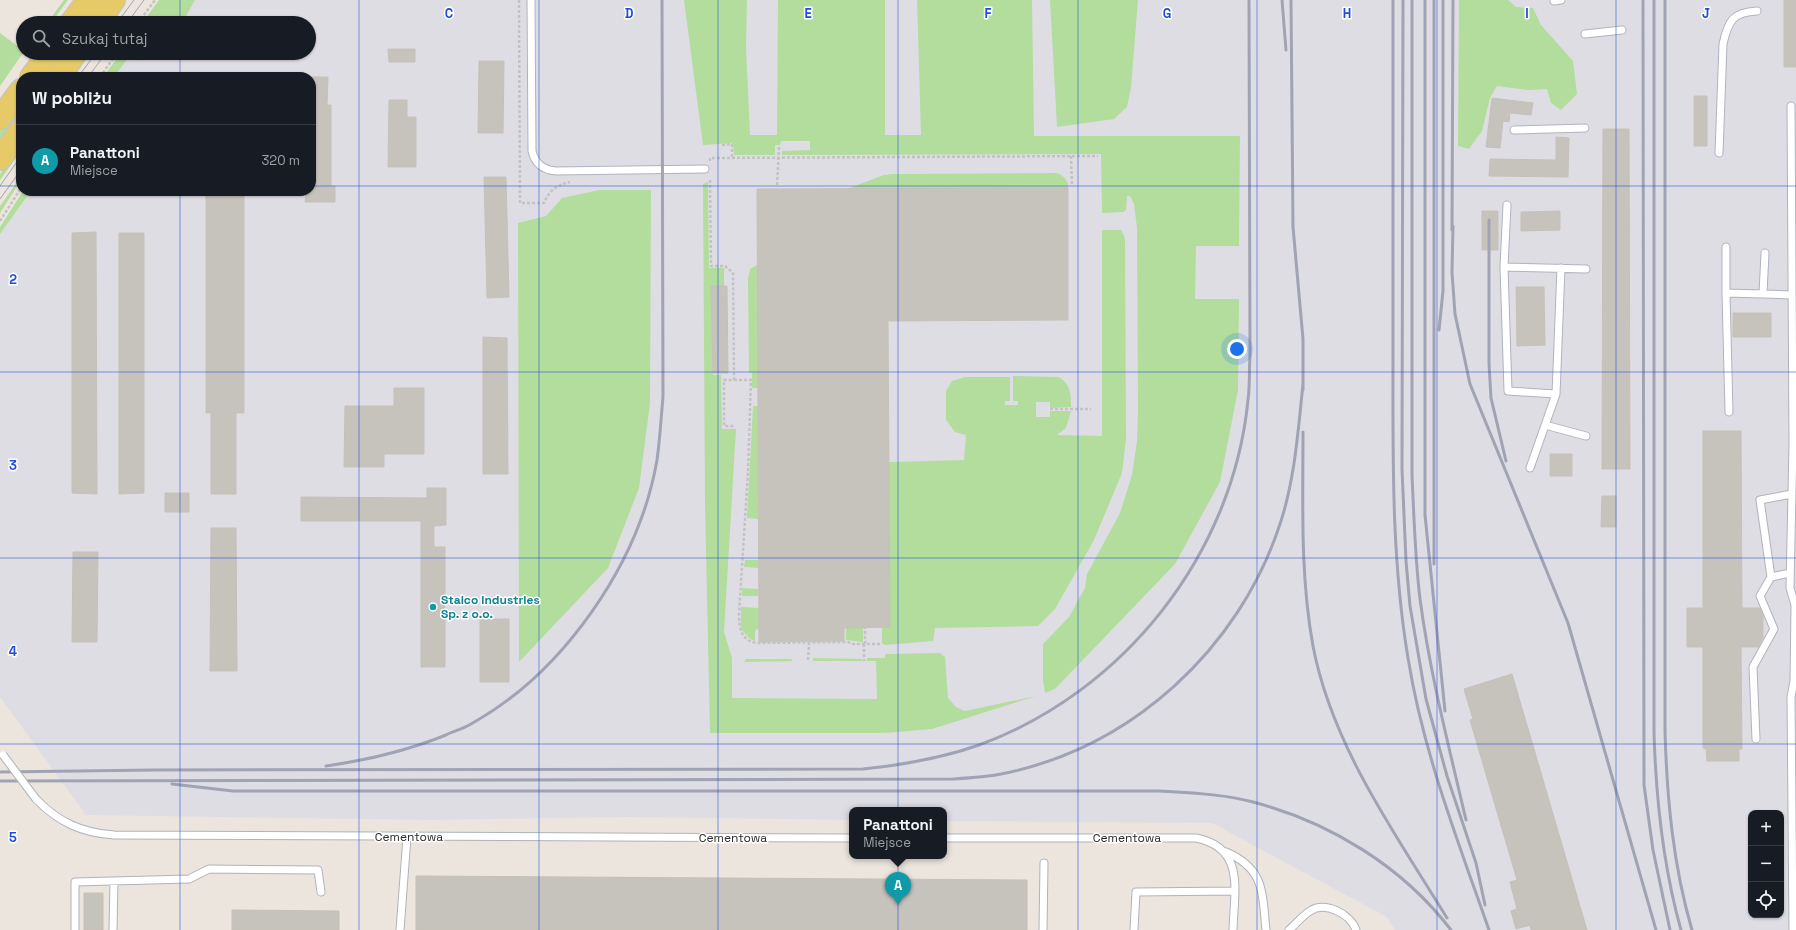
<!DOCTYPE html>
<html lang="pl">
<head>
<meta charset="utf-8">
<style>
	:root { --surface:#171b24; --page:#242831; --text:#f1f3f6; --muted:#9ea1a6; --line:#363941; --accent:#db2777 }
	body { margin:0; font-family:"Space Grotesk",sans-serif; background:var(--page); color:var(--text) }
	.controls { position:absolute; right:12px; bottom:12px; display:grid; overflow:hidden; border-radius:8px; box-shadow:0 1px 3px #0004 }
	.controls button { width:36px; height:36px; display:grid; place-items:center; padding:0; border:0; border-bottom:1px solid var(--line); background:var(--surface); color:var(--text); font:20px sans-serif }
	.you { position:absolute; left:1237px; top:349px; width:14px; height:14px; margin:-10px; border:3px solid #fff; border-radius:50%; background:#1a73e8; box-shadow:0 0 0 6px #1a73e833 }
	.badge { display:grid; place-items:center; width:26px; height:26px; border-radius:50%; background:var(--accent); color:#fff; font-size:13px; font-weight:700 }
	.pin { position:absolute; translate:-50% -33px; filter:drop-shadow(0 1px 2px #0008) }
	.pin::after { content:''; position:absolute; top:21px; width:14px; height:12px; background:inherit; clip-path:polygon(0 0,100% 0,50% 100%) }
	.popup { position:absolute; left:849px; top:807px; width:98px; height:52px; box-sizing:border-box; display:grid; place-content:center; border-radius:8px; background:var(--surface); filter:drop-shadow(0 1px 3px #0005); font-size:13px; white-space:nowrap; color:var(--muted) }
	.popup b { font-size:15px; color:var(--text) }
	.popup::after { content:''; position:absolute; left:50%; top:100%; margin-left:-8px; border:8px solid transparent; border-top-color:var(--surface) }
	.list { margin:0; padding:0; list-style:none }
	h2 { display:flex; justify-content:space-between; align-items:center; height:52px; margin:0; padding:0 16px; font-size:17px }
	h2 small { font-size:13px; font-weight:400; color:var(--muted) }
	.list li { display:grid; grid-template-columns:26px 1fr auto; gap:12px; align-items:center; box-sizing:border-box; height:72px; padding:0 16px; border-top:1px solid var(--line) }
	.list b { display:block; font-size:15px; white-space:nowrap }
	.list p { margin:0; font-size:13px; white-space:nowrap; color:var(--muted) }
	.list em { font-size:13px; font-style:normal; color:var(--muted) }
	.icon { flex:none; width:22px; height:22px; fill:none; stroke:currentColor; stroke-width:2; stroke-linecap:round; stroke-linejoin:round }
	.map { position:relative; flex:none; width:1796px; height:930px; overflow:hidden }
	.search { position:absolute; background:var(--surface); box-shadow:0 1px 3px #0004; left:16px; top:16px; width:300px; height:44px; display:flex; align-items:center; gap:10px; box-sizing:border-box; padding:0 14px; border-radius:22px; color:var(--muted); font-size:15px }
	.panel { position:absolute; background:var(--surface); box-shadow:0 1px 3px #0004; left:16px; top:72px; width:300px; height:124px; border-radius:16px }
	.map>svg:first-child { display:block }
	.industrial { fill:#dfdde4; fill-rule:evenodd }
	.green { fill:#b2dd9d }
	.building { fill:#c6c2bc; stroke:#c6c1b7 }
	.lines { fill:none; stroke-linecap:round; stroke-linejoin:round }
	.lane-casing { stroke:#b0b3bd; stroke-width:9 }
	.primary-casing { stroke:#c3c3c3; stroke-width:24 }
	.path { stroke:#c3c3c3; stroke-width:2.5; stroke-dasharray:3 2; stroke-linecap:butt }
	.lane { stroke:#fff; stroke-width:7 }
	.primary { stroke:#e6ca67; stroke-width:22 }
	.tram { stroke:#a0a3b3; stroke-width:1 }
	.rail { stroke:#a0a3b3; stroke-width:3 }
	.lane-bridge-casing { stroke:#b0b3bd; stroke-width:9; stroke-linecap:butt }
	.lane-bridge { stroke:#fff; stroke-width:7 }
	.grid { fill:none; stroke:#1d4ed8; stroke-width:1; stroke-opacity:0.55 }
	.culture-dot { fill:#0f9aa8; stroke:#fff; stroke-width:1.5 }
	.labels { text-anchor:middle; stroke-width:3; stroke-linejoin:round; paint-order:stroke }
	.culture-label { font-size:12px; font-weight:bold; fill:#0d838f; stroke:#fff; text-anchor:start }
	.street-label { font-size:12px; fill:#2a2a2a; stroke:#fff }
	.grid-label { font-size:13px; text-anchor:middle; font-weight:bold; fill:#1d4ed8; stroke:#fff; stroke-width:3; stroke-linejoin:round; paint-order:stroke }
</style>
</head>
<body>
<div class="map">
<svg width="1796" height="930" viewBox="0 0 1796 930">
	<rect width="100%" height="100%" fill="#ebe5dd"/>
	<path class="industrial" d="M170,0H1796V930H1395L1387,917L1212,823L944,821V810H852V820L628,817L431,820L86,815L0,697V234L31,191H311V77H114L132,53H309V23H154ZM1751,813H1781V915H1751Z"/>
	<path class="green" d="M64,0H68L51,23H47Z
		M159,0H195L182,23H142Z
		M684,0H747L746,47L750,135H777L778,0H885V135H921L917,0H1032L1034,136H1240L1239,246H1196L1195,299H1239L1238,390L1220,482L1175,564L1055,689L1045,693L1043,681V644L1069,617L1085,588L1087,574L1120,513L1132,475L1137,441L1138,412L1137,228L1134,204L1130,196H1127L1126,210L1123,212L1102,213L1101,154L782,155V151L810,150V141H781L780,145H775V155H734L733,143L703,145Z
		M1050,0H1138L1131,88L1127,107L1114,119L1057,127Z
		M1459,0H1508L1516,7L1533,8L1541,25L1573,61L1577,94L1561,110L1551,103L1547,89L1529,90L1497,86L1490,98L1482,131L1469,149L1458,146Z
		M0,33L23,50V53L0,86Z
		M121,53H132L114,77H103Z
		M140,53H157L141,61Z
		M21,103V117L0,146V131Z
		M21,145V151L0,180V174Z
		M1056,173C1063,175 1069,180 1068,188L847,189L884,175L893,174Z
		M21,177V180L0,213V206Z
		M708,182L709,268H724V286L711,287L713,375H721L722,429H736L724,632L732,658V698L877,699L876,661H867V658H885V654L940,653L945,657L948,698L956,707L965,711L1036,696L932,729L884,733H710L705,504L703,184Z
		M599,190H651L650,403L639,488L608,568L519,662L518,223L546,216L562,198Z
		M23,191H31L0,234V227Z
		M1102,230H1121L1125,238L1126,439L1122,473L1094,540L1055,609L1038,626L935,628L933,641L885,645L882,643V627H890L889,462L964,460L966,435L955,432L946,420V391L952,381L965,377H1010V401H1005V405H1018V401H1013V376L1059,377C1071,385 1071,394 1071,407L1050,408V402H1036V417H1050V411H1071L1066,428L1057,435L1102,436Z
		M757,265L758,388H752V373H749L748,279L750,269Z
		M753,406H758V519L747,518Z
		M745,560H758V568L744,567Z
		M742,588L758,589V596H742Z
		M741,607L759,608V629L755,630V641L750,639L741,629Z
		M863,627V642L846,640V628Z
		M813,658L862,659V661H813Z
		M746,659H791L793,661L744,662Z"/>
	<path class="building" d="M1784,0H1796V67H1784Z
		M388,49H415V62H389Z
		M479,61H504L503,133H478Z
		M311,77H328L327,105H331V186H335V202H305L306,191H311Z
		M1694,96H1707V146H1694Z
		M1492,98L1533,103L1531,115L1510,113L1509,122L1503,121L1500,148L1486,147Z
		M389,100H407V117H416V167H388Z
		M1603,129H1629L1630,469H1602Z
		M1556,137L1569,138L1568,177L1489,176L1490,159L1556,160Z
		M484,177H506L509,297L487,298Z
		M1068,188V320L888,321L890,627L844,628V641L759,642L757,189Z
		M206,191H244V413H236V494H211V413H206Z
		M1482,211H1498V250H1482Z
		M1560,211V230L1521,231V212Z
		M96,232L97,494L72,493V233Z
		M119,233H144V493L119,494Z
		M711,286H727L728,373H713Z
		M1516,287H1544L1545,345L1517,346Z
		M1733,313H1771V337H1733Z
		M483,337L507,338L508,474H483Z
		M394,388H424V454H384V467H344L345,406H394Z
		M1703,431H1741L1742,608H1760L1763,616V638L1758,647H1741L1742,749H1739V761H1707L1706,749L1703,748V647H1687V608H1703Z
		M1550,454H1572V476H1550Z
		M427,488H446V525L434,526V547H445V667H421V521H301V497L427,498Z
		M165,493H189V512H165Z
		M1602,496H1616V527H1601Z
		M211,528H236L237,671H210Z
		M73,552H98L97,642H72Z
		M480,619H509V682H480Z
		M1512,674L1587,930H1531L1530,925L1516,929L1511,911L1517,909L1510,882L1517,880L1470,720L1473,719L1464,689Z
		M416,876L1027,880V930H416Z
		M84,893H103V930H84Z
		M232,910L339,911V930H232Z"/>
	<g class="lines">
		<g class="lane-casing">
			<path id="lane" d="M531,0L532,151C535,164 543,170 556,171L705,169
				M1554,1L1561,0
				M1585,34L1622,30
				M1791,106L1793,443L1790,588L1795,605L1794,681L1791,697L1793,930
				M1514,130L1585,128
				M1719,153L1723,44C1728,21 1733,12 1757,11
				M1507,205L1504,267L1586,269
				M1726,247V293L1763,294
				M1765,253L1763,294L1792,295
				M1504,267L1508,391L1556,394L1561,268
				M1726,293L1729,412
				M1545,425L1586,436
				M1530,468L1556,394
				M1790,573L1771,577L1760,500L1792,494
				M1756,739L1753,667L1774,629L1760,596L1771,577
				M36,799C58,822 82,833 114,835L852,838
				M944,838H1196C1246,848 1234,891 1233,930
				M1226,852C1265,869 1262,892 1266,930
				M75,930V882L189,879L209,869L318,870L321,892
				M113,930L114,881
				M400,930L407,837
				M1043,930L1044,863
				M1134,930L1136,892L1234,891
				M1289,930C1296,924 1302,916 1310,911C1325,901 1351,914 1356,930"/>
		</g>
		<g class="primary-casing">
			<path id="primary" d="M71,23L88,0
				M98,23L114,0
				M31,77L49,53
				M59,77L76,53
				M0,118L21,90
				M0,159L21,130"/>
		</g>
		<path class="path" d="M519,0L520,203H544C549,191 556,185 570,182
			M138,23L155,0
			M100,77L117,53
			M722,145L732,144V158
			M1071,156L1072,186
			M710,161V158L1098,156
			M710,180L711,266H725L733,273L734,380H724V426H734
			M777,185L779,147
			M0,221L21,188
			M734,380H751L748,472L739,614C739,628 741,641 757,643L848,642L852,644H882
			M1050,409H1091
			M864,644V661
			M865,644V628
			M808,660L809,643"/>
		<use href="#lane" class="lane"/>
		<use href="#primary" class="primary"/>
		<path class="tram" d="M117,23L134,0
			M127,23L144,0
			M78,77L96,53
			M88,77L106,53
			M0,186L21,156
			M0,199L21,170"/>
		<path class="rail" d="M1282,0L1286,50
			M1291,0L1293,227L1303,339V390
			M1393,0C1393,117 1393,234 1393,351C1393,454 1391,556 1408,658C1423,752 1458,841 1489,930
			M1403,0L1402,469L1406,561L1410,606L1426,699L1447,776L1476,863L1485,905
			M1412,0V475C1414,517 1415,558 1420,599C1430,674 1449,747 1466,820
			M1425,0V515L1445,711
			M1643,0L1644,785L1653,850L1670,930
			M1654,0V733C1656,800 1663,866 1681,930
			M1665,0V732C1667,799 1673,865 1692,930
			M1489,220V364L1491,398L1506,461
			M1453,226L1452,272L1455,314L1470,384L1568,623L1656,930
			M1452,230L1453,0
			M1439,330L1443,291V0
			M1303,432C1303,503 1300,575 1313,646C1332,746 1395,833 1447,918
			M1434,564V0
			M326,766C368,760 407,751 446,735C454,731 463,729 471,724C563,673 639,564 657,460C660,439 661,418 663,397L662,0
			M0,772L154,770L863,769C903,765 942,758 979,745C1124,692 1233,554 1248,400C1250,386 1249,371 1250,356L1249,0
			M0,781L953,779C969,778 986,777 1001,774C1132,748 1239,649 1280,524C1295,479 1298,431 1303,384
			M172,784L233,791H1160C1191,793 1223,794 1253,802C1330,822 1403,867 1451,930"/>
		<g class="lane-bridge-casing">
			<path id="lane-bridge" d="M3,755L36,799"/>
		</g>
		<use href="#lane-bridge" class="lane-bridge"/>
	</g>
	<path class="grid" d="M180,0V23M359,0V930M539,0V930M718,0V930M898,0V930M1078,0V930M1257,0V930M1437,0V930M1616,0V930M180,53V77M0,186H21M311,186H1796M180,191V930M0,372H1796M0,558H1796M0,744H1796"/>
	<circle class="culture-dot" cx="433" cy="607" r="4"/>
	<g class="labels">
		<g class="culture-label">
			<text x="441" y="604">Stalco Industries<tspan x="441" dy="14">Sp. z o.o.</tspan></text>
		</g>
		<g class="street-label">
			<text x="409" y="841">Cementowa</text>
			<text x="733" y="842">Cementowa</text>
			<text x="1127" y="842">Cementowa</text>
		</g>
	</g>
	<g class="grid-label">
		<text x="449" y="18">C</text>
		<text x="629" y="18">D</text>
		<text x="808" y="18">E</text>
		<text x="988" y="18">F</text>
		<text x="1167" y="18">G</text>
		<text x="1347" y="18">H</text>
		<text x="1527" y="18">I</text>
		<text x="1706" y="18">J</text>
		<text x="13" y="284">2</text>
		<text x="13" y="470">3</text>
		<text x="13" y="656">4</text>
		<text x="13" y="842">5</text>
	</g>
</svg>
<div class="controls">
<button>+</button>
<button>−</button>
<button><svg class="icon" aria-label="locate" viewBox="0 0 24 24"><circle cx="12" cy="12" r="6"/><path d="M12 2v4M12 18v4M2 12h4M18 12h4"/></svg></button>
</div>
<div class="you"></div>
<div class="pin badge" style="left:898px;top:905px;background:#0f9aa8">A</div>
<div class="popup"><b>Panattoni</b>Miejsce</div>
<div class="search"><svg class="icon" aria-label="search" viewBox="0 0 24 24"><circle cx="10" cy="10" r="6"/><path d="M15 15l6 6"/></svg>Szukaj tutaj</div>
<section class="panel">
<h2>W pobliżu<small></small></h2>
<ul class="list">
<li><span class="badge" style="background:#0f9aa8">A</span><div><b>Panattoni</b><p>Miejsce</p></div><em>320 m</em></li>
</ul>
</section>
</div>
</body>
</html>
